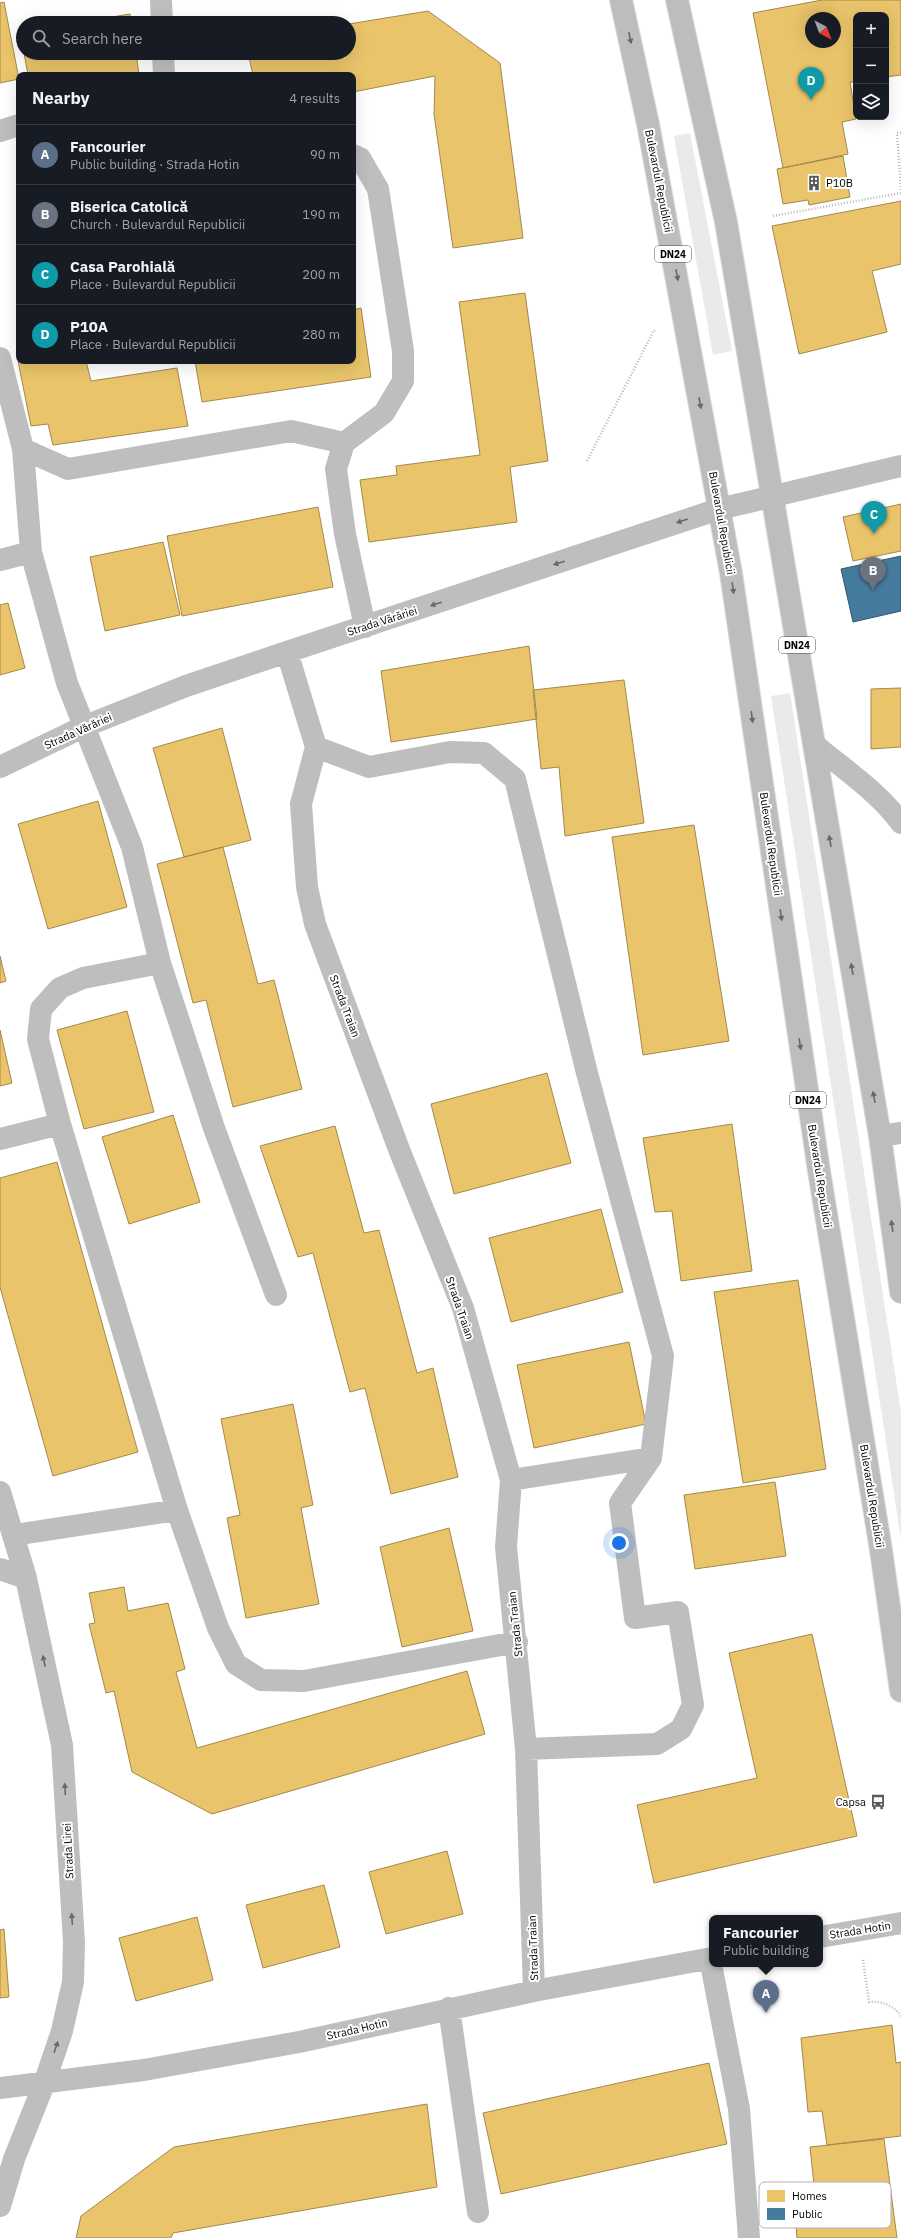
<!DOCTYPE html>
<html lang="en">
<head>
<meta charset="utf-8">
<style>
	:root { --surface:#171b24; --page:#242831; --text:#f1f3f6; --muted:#9ea1a6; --line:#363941; --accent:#adaeaf }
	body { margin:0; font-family:"IBM Plex Sans",sans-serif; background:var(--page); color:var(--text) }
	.controls { position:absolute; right:12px; top:12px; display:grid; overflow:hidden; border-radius:8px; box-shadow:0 4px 16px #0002 }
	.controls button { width:36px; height:36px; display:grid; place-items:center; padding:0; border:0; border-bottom:1px solid var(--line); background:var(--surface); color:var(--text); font:20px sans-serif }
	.compass { position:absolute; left:805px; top:12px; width:36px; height:36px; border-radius:50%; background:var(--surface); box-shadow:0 4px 16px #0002; rotate:138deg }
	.you { position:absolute; left:619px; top:1543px; width:14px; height:14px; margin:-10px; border:3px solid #fff; border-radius:50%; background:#1a73e8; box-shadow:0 0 0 6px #1a73e833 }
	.badge { display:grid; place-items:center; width:26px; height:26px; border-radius:50%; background:var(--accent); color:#fff; font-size:13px; font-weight:700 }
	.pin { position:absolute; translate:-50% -33px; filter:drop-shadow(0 1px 2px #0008) }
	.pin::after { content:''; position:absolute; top:21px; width:14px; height:12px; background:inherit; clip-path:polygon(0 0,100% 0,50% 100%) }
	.popup { position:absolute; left:709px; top:1915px; width:114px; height:52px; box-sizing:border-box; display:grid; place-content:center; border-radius:8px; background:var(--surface); filter:drop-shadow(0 1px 3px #0005); font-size:13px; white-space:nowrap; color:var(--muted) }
	.popup b { font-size:15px; color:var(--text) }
	.popup::after { content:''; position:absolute; left:50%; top:100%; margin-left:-8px; border:8px solid transparent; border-top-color:var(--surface) }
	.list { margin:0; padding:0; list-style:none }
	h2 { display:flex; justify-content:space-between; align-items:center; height:52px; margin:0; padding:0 16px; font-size:17px }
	h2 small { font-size:13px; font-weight:400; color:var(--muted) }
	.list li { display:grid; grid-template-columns:26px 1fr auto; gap:12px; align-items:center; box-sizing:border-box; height:60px; padding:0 16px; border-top:1px solid var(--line) }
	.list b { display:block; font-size:15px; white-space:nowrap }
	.list p { margin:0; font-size:13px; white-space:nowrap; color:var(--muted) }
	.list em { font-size:13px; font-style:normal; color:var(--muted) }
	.icon { flex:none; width:22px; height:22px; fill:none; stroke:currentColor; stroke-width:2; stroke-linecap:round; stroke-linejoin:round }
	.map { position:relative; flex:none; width:901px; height:2238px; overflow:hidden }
	.search { position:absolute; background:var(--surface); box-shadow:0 4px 16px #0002; left:16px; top:16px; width:340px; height:44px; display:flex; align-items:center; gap:10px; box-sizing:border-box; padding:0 14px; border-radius:22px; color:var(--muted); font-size:15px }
	.panel { position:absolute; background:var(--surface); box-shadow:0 4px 16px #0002; left:16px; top:72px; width:340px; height:292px; border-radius:8px }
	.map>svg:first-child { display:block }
	.green { fill:#eaeaea }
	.homes { fill:#e9c46a; stroke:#a3894a; fill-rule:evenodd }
	.public { fill:#457b9d; stroke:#30566e }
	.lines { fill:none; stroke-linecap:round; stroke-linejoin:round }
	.major-casing { stroke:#dbdbdb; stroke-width:24 }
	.path { stroke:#b8b8b8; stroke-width:2.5; stroke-dasharray:1 2; stroke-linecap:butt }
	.minor { stroke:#bebebe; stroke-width:22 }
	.major { stroke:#bdbdbd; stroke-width:22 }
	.oneway { fill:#686868 }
	.labels { text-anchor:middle; stroke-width:4; stroke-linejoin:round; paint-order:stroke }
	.shield { fill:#fff; stroke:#4c4c4c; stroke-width:1 }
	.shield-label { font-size:10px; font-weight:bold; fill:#000 }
	.street-label { font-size:11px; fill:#000; stroke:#fff }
	.poi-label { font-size:11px; fill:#000; stroke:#fff; text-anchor:start }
	.key { fill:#fff; stroke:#b2b2b2; stroke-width:1 }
	.key-label { font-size:11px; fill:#000 }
</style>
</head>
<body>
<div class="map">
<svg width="901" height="2238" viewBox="0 0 901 2238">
	<rect width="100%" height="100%" fill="#fff"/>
	<path class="green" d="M690,133L732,351L713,355L674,136Z
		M790,693L901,1412V1539L771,696Z"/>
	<path class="homes" d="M822,0H901V75L886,77V15H856V82H850L856,119L842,122L848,154L783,168L753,13ZM811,18H835V42H811Z
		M4,2L19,79L0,83V3Z
		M428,11L500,63L523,238L453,248L434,114L435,76L353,92V75H253L248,53H349V24Z
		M130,14L131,23H76Z
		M24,53H136L139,75H28Z
		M843,156L850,197L809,205L808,200L783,204L777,169Z
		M901,201V264L872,271L887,332L799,354L772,226Z
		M525,293L548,461L510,467L517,522L369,542L360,480L397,475L396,466L480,455L459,302Z
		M361,308L371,377L202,402L195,361H353V310Z
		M18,361H86L91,381L177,368L188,426L53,445L48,424L31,426Z
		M901,504V551L853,561L843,517Z
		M318,507L333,587L182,616L167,536Z
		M163,542L180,615L105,631L90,557Z
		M8,603L25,668L0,675V605Z
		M529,646L537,719L391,742L381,671Z
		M624,680L644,823L565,836L559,767L541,769L533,690Z
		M901,688V747L871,749V689Z
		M222,728L251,840L184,857L153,748Z
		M98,801L127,907L48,929L18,824Z
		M694,825L729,1041L643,1055L612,837Z
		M223,847L258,984L274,980L302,1089L233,1107L206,1000L193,1003L157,864Z
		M0,956L6,981L0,983Z
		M127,1011L154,1112L84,1129L57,1030Z
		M0,1030L12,1083L0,1086Z
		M547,1073L571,1163L454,1194L431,1104Z
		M173,1115L200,1202L129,1224L102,1137Z
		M732,1124L752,1271L681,1281L672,1211L655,1212L643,1138Z
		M335,1126L364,1233L379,1230L417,1373L433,1368L458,1477L391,1494L365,1388L350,1392L313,1253L298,1257L260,1146Z
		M57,1162L138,1452L53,1476L0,1287V1178Z
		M601,1209L623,1292L511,1322L489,1238Z
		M798,1280L826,1469L743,1483L714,1292Z
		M629,1342L646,1424L534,1448L517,1365Z
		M293,1404L313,1505L301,1508L319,1604L246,1618L227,1518L240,1515L221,1419Z
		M775,1482L786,1556L695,1569L684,1495Z
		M449,1528L473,1631L402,1647L380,1547Z
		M124,1587L128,1611L168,1603L185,1669L176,1672L197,1748L467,1671L485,1734L212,1814L132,1772L114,1691L106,1693L89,1624L95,1623L89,1593Z
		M812,1634L857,1836L654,1883L637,1805L757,1778L729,1653Z
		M447,1851L463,1914L386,1934L369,1872Z
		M324,1885L340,1947L263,1968L246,1905Z
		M197,1917L213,1980L136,2001L119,1938Z
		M4,1929L9,1997L0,1998V1930Z
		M892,2025L896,2063L901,2062V2136L827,2145L822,2111L808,2112L801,2038Z
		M709,2063L727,2144L501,2194L483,2113Z
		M427,2104L437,2187L173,2233L171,2238H76L81,2216L174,2147Z
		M884,2139L897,2238H797L796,2225L818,2223L810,2147Z"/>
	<path class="public" d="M901,556V611L853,622L841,569Z"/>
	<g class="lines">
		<g class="major-casing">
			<path id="major" d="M621,0L648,124L731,573L819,1171L881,1550L901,1691
				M677,0L726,222L880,1136L901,1292"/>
		</g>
		<path class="path" d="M901,133H897L901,190
			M773,216L901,193
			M587,461L653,332L655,330
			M863,1960L869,2002C882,2001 893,2005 901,2016"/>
		<path class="minor" d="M161,0L162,23
			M163,53L164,75
			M0,131L19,125
			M0,358L23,449L68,469L291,431L344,443L384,413L403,381V351L378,189L360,158L353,155
			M344,443L336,469L345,534L365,627
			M0,560L31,552
			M287,652L316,747L301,804L307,887L315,924L400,1152L463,1308L511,1480L506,1547L526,1749L534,1991
			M814,744C843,769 879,792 901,823
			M316,747L369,767L450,752L484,753L515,779L587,1073L663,1356L651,1458L620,1503L635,1618L678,1612L693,1705L681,1729L657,1744L526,1749
			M0,767L83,727L186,686L287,652L719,509L901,466
			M160,963L214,1128L276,1295
			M60,1124L177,1510
			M880,1136L901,1133
			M0,1139L60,1124L38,1039L41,1009L60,988L83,978L160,963L132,847L67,683L31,552L23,449
			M511,1480L651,1458
			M0,1492L26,1578L62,1745L74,1942L73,1982L62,2031L44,2084L14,2159L0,2206
			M14,1535L177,1510L218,1628L236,1664L261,1680L304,1681L517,1642
			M0,1569L26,1578
			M820,1937L901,1923
			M710,1959L739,2109L749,2238
			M449,2008L478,2212
			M0,2088L144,2070L299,2042L534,1991L712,1958"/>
		<use href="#major" class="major"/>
	</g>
	<defs><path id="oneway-solid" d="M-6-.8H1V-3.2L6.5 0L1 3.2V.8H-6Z"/></defs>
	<g class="oneway">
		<use href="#oneway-solid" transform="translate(630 38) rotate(78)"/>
		<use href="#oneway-solid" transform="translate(677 275) rotate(79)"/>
		<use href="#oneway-solid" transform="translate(700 403) rotate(80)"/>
		<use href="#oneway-solid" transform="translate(682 521) rotate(161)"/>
		<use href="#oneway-solid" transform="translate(559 563) rotate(162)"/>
		<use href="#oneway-solid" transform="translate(733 588) rotate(82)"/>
		<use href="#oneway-solid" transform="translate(436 604) rotate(162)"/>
		<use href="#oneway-solid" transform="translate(752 717) rotate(82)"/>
		<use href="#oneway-solid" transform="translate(830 841) rotate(-100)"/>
		<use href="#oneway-solid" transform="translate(781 915) rotate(82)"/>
		<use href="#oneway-solid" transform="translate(852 969) rotate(-100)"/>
		<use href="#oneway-solid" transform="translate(800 1044) rotate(82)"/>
		<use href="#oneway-solid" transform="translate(874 1097) rotate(-100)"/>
		<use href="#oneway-solid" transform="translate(892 1226) rotate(-98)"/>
		<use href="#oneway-solid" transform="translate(44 1661) rotate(-102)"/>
		<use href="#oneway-solid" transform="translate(65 1789) rotate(-93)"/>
		<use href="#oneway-solid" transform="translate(72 1919) rotate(-93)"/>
		<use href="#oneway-solid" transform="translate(56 2047) rotate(-71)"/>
	</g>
	<defs>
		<g id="building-bare" transform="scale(1.2)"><path d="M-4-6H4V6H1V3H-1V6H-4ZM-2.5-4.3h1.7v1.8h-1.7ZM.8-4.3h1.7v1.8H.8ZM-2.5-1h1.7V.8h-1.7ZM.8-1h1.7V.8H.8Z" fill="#595959" stroke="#fff" stroke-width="2.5" paint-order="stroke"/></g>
		<g id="bus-bare" transform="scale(1.2)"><path d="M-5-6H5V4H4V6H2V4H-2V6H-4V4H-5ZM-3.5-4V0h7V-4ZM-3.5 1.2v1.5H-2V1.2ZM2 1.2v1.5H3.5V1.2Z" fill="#595959" stroke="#fff" stroke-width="2.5" paint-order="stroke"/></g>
	</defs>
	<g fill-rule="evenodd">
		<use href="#building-bare" x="814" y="183"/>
		<use href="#bus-bare" x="878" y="1802"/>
	</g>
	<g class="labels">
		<g class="shield">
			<rect x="655" y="246" width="36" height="16" rx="3"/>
			<rect x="779" y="637" width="36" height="16" rx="3"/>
			<rect x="790" y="1092" width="36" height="16" rx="3"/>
		</g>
		<g class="shield-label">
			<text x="673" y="258">DN24</text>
			<text x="797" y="649">DN24</text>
			<text x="808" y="1104">DN24</text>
		</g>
		<g class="street-label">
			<text transform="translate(659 181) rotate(79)" y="4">Bulevardul Republicii</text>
			<text transform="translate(722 523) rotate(80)" y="4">Bulevardul Republicii</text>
			<text transform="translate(382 621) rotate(-18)" y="4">Strada Vărăriei</text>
			<text transform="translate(78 731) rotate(-24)" y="4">Strada Vărăriei</text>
			<text transform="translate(771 844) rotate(82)" y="4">Bulevardul Republicii</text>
			<text transform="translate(345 1006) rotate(69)" y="4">Strada Traian</text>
			<text transform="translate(820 1176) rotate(81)" y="4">Bulevardul Republicii</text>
			<text transform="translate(460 1308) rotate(71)" y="4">Strada Traian</text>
			<text transform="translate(872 1496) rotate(81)" y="4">Bulevardul Republicii</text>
			<text transform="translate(515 1624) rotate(-96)" y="4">Strada Traian</text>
			<text transform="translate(68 1851) rotate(-93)" y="4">Strada Lirei</text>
			<text transform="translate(860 1930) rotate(-9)" y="4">Strada Hotin</text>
			<text transform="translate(533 1948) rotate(-92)" y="4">Strada Traian</text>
			<text transform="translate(357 2029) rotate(-13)" y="4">Strada Hotin</text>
		</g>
		<g class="poi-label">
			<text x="826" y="187">P10B</text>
			<text x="866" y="1806" text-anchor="end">Capsa</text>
		</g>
	</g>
	<rect x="759" y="2182" width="132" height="46" rx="6" class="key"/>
	<rect x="767" y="2190" width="18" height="12" fill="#e9c46a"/>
	<rect x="767" y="2208" width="18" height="12" fill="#457b9d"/>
	<g class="key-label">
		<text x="792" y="2200">Homes</text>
		<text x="792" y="2218">Public</text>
	</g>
</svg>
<div class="controls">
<button>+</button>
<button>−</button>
<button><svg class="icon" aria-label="layers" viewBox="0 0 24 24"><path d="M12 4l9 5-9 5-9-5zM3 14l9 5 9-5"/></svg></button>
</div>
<svg class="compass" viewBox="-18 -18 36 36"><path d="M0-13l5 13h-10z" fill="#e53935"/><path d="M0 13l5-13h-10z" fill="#9ea1a6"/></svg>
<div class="you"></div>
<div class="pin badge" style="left:766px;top:2013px;background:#5c6f8a">A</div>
<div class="popup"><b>Fancourier</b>Public building</div>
<div class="pin badge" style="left:873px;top:590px;background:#6b7280">B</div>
<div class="pin badge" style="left:874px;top:534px;background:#0f9aa8">C</div>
<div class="pin badge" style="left:811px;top:100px;background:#0f9aa8">D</div>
<div class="search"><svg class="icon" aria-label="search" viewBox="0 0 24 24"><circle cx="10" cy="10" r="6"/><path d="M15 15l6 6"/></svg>Search here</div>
<section class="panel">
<h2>Nearby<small>4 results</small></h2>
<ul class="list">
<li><span class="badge" style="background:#5c6f8a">A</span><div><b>Fancourier</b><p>Public building · Strada Hotin</p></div><em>90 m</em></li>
<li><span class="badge" style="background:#6b7280">B</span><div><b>Biserica Catolică</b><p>Church · Bulevardul Republicii</p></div><em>190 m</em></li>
<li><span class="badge" style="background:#0f9aa8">C</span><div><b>Casa Parohială</b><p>Place · Bulevardul Republicii</p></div><em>200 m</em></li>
<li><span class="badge" style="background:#0f9aa8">D</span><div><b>P10A</b><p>Place · Bulevardul Republicii</p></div><em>280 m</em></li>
</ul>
</section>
</div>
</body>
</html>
